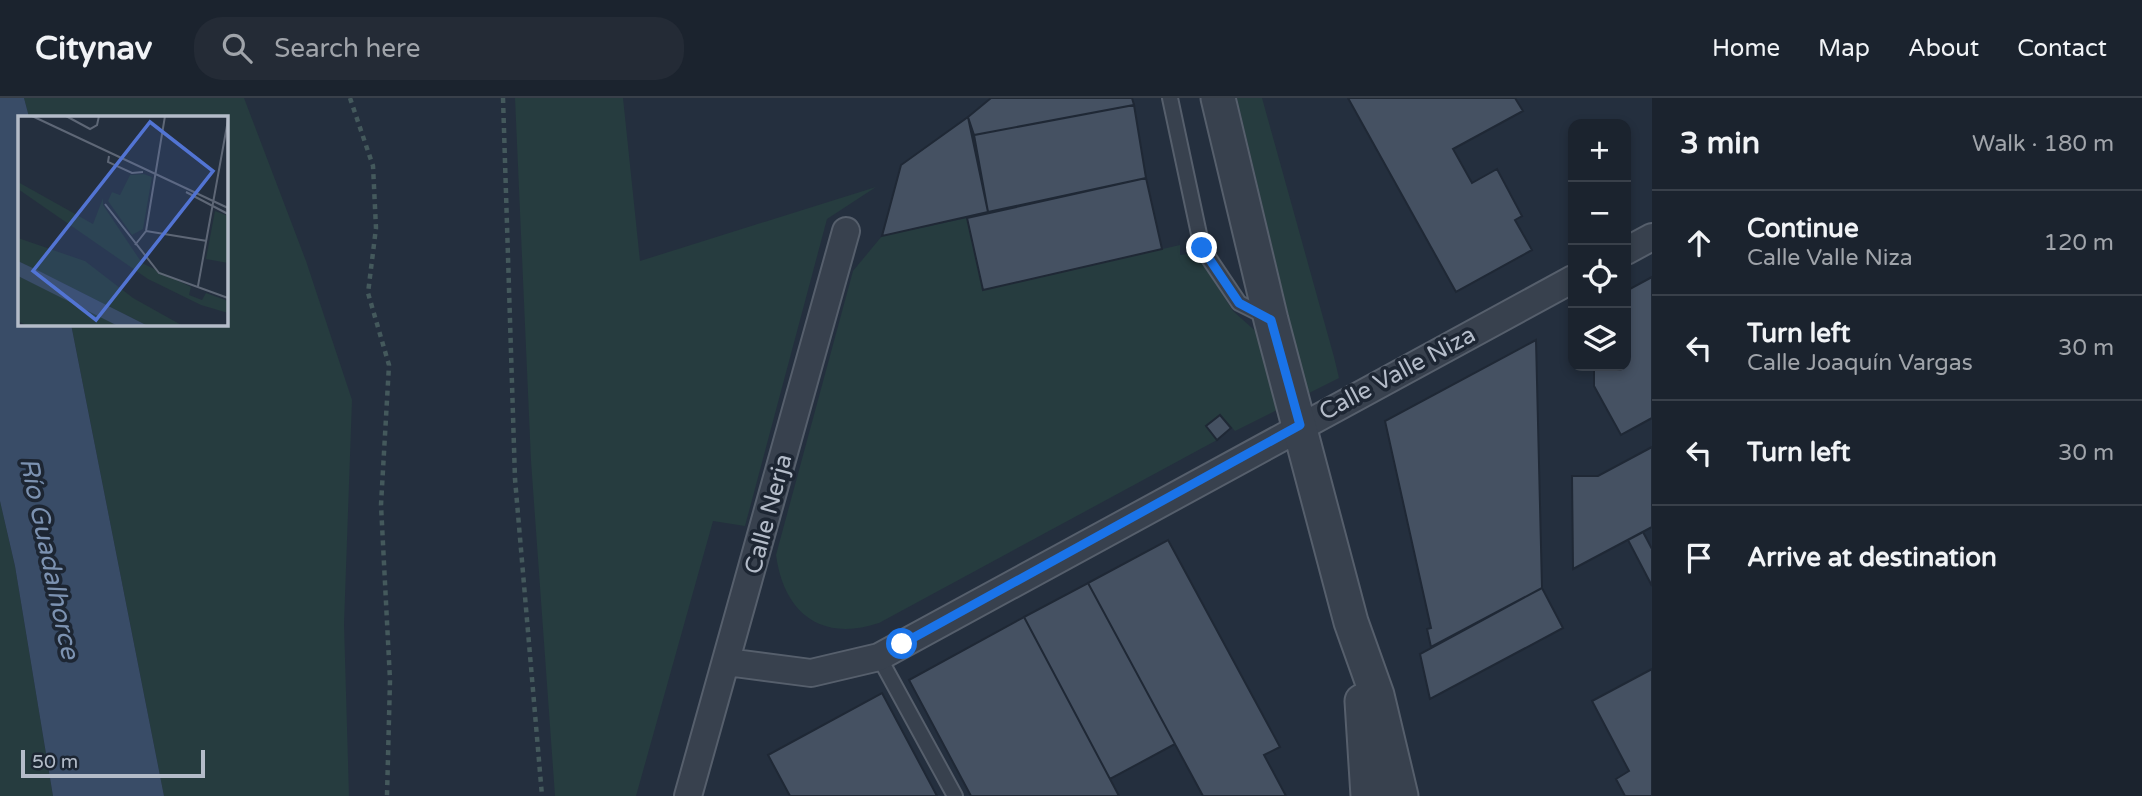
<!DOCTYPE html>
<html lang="en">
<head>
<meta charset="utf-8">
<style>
	:root { --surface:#1b232e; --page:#242b36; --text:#f1f3f6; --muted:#a0a4aa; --line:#39404a }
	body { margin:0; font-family:"Varela Round",sans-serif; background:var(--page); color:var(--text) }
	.controls { position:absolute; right:21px; top:21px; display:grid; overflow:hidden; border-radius:14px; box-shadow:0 4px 10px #0003 }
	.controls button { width:63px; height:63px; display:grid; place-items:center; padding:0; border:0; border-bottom:2px solid var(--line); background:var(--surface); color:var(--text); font:35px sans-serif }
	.scale { position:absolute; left:21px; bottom:18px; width:184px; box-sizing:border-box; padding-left:7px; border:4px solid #b4bcc9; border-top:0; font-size:19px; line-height:24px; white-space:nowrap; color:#b4bcc9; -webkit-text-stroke:5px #1d2633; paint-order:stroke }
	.stop { position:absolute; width:21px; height:21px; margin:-16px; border:5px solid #1a73e8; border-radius:50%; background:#fff }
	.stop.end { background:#1a73e8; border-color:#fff; box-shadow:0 2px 7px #0008 }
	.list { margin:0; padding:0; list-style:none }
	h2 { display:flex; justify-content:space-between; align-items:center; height:91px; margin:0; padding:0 28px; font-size:30px }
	h2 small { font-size:23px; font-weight:400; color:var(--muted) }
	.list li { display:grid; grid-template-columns:46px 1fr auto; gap:21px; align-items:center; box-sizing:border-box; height:105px; padding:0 28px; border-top:2px solid var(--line) }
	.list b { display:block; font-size:26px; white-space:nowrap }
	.list p { margin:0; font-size:23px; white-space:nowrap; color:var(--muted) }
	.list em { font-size:23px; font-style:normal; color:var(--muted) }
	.icon { flex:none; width:38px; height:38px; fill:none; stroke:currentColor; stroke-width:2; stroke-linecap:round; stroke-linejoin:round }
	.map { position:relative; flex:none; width:1652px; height:698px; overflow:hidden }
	header { display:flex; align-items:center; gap:42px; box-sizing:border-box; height:98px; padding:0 35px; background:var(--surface); border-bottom:2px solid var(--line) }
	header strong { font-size:33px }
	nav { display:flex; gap:38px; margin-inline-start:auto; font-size:24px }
	.search { width:490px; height:63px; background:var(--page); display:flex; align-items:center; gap:18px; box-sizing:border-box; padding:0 24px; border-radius:28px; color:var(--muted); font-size:26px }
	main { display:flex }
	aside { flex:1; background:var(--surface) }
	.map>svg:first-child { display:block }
	.green { fill:#263c3f }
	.water { fill:#394c67 }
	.building { fill:#455162; stroke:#1f2835; stroke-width:2 }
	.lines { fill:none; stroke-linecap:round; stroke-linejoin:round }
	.service-casing { stroke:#565f6c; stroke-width:18 }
	.minor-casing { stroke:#565f6c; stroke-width:30 }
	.tertiary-casing { stroke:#565f6c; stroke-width:37 }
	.path { stroke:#44595c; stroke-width:4.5; stroke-dasharray:5 5; stroke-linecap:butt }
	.service { stroke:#38414e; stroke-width:14 }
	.minor { stroke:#38414e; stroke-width:26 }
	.tertiary { stroke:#38414e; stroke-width:33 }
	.route { stroke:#1a73e8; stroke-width:9 }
	.labels { text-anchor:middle; stroke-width:7; stroke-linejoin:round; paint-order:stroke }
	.street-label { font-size:24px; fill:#b4bcc9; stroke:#1d2633 }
	.water-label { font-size:26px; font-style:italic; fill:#7c92b1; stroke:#1d2633 }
	.inset-road { fill:none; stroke:#5e6776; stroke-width:2 }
	.view { fill:#5274d3; fill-opacity:0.15; stroke:#5274d3; stroke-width:3.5 }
	.inset-edge { fill:none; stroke:#b4bcc9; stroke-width:3.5 }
</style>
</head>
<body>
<header>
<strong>Citynav</strong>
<div class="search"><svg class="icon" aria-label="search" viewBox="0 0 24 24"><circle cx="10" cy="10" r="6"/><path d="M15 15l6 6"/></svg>Search here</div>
<nav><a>Home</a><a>Map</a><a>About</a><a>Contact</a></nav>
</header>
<main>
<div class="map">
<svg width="1652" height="698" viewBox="0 0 1652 698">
	<rect width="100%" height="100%" fill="#242f3e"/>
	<path class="green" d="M24,0H244L306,163L352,302L344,526L349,698H164L71,226H226V19H29Z
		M515,0H623L640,163L876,89L827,121L745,428L713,423L636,698H555L531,363Z
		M1237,0H1262L1334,259L1339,280L1307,296Z
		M967,120L984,192L1180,147V157L1196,155L1233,213L1261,238L1279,311L1235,333L1220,317L1206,328L1217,342L879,525C822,544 784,516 776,457L853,173L882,138Z
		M0,403L15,468L53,698H0Z"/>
	<path class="water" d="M0,0H24L29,19H19V226H71L164,698H53L15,468L0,403Z"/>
	<path class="building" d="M991,0H1132L1134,7L974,37L968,19Z
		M1348,0H1515L1523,13L1453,51L1472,85L1497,71L1522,118L1515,122L1532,152L1456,194Z
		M1134,7L1146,80L988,114L974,37Z
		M968,19L988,114L882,138L901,67Z
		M1146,80L1162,151L983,192L967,120Z
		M1652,179V320L1621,337L1594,288V268H1626V193Z
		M1536,242L1542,490L1431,549L1427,531L1431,530L1385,323Z
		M1220,317L1231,330L1217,342L1206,328Z
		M1652,349V429L1573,471L1572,378H1598Z
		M1643,434L1652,451V488L1628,442Z
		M1168,442L1280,649L1264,657L1286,698H1203L1088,485Z
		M1088,485L1175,646L1110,681L1024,519Z
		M1542,490L1563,530L1430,601L1420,556Z
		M1024,519L1110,681L1119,698H971L909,582Z
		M1652,571V698H1625L1616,681L1629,673L1592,603Z
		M882,595L937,698H790L768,657Z"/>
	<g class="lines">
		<g class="service-casing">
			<path id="service" d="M1170,0L1202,150L1239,205L1267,219
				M879,559L955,698"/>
		</g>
		<g class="minor-casing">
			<path id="minor" d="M1626,153L1652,139
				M727,564L811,575L879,559L1573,181
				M688,698L846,133"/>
		</g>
		<g class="tertiary-casing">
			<path id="tertiary" d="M1218,0L1271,222L1351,524L1377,597L1401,698
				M1362,603L1368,698"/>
		</g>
		<path class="path" d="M350,0L373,68L376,130L368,195L389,267L381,407L390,582L387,698
			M503,0L515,381L542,698"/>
		<use href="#service" class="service"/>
		<use href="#minor" class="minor"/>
		<use href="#tertiary" class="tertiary"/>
	</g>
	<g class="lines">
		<path class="route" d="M902,546L1300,327L1271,222L1239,205L1202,150"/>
	</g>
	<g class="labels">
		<g class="street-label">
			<text transform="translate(1397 275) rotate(-28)" y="8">Calle Valle Niza</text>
			<text transform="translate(768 416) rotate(-75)" y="8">Calle Nerja</text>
		</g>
		<g class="water-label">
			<text transform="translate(50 460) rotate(78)" y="9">Río Guadalhorce</text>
		</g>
	</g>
	<g transform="translate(18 18)">
		<rect width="210" height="210" fill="#242f3e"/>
		<path d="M126,58L134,61L125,113L114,119L90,85L94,76L102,79L112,59ZM0,66L75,108L85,82V89L124,147L173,171L171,179L184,184L188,177L210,185V197L183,189L130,163L0,73ZM197,95L210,100V147L188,143ZM0,122L67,145L115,182L165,210H130L0,145ZM0,160L58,187L100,210H10L0,205Z" fill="#263c3f"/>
		<path d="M0,145L23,156L130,210H100L0,160Z" fill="#394c67"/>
		<path class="inset-road" d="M14,0L210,92M48,0L72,13L79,9L81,0M91,40L90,46L114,57L125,56M168,76L210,98M87,88L141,157L210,182M128,115L189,125M117,129L128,115L147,0M180,170L210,4"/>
		<path class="view" d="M132,6L195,55L78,204L15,155Z"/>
		<rect width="210" height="210" class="inset-edge"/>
	</g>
</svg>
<div class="controls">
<button>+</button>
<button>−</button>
<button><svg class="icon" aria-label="locate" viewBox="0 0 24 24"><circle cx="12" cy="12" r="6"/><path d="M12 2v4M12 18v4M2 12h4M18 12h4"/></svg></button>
<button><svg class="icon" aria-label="layers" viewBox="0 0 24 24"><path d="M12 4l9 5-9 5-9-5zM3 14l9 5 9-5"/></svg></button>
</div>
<div class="scale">50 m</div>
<div class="stop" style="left:902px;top:546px"></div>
<div class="stop end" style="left:1202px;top:150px"></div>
</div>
<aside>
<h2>3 min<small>Walk · 180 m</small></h2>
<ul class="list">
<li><svg class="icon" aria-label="ahead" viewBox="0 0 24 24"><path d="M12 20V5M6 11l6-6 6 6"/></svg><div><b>Continue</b><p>Calle Valle Niza</p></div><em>120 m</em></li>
<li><svg class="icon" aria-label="left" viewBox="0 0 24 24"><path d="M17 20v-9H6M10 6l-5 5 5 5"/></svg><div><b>Turn left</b><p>Calle Joaquín Vargas</p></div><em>30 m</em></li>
<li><svg class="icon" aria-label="left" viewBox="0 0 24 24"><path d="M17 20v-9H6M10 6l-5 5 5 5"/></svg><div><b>Turn left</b></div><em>30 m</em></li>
<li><svg class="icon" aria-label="arrive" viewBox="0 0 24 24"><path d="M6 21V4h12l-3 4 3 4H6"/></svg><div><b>Arrive at destination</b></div></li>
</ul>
</aside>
</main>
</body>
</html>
